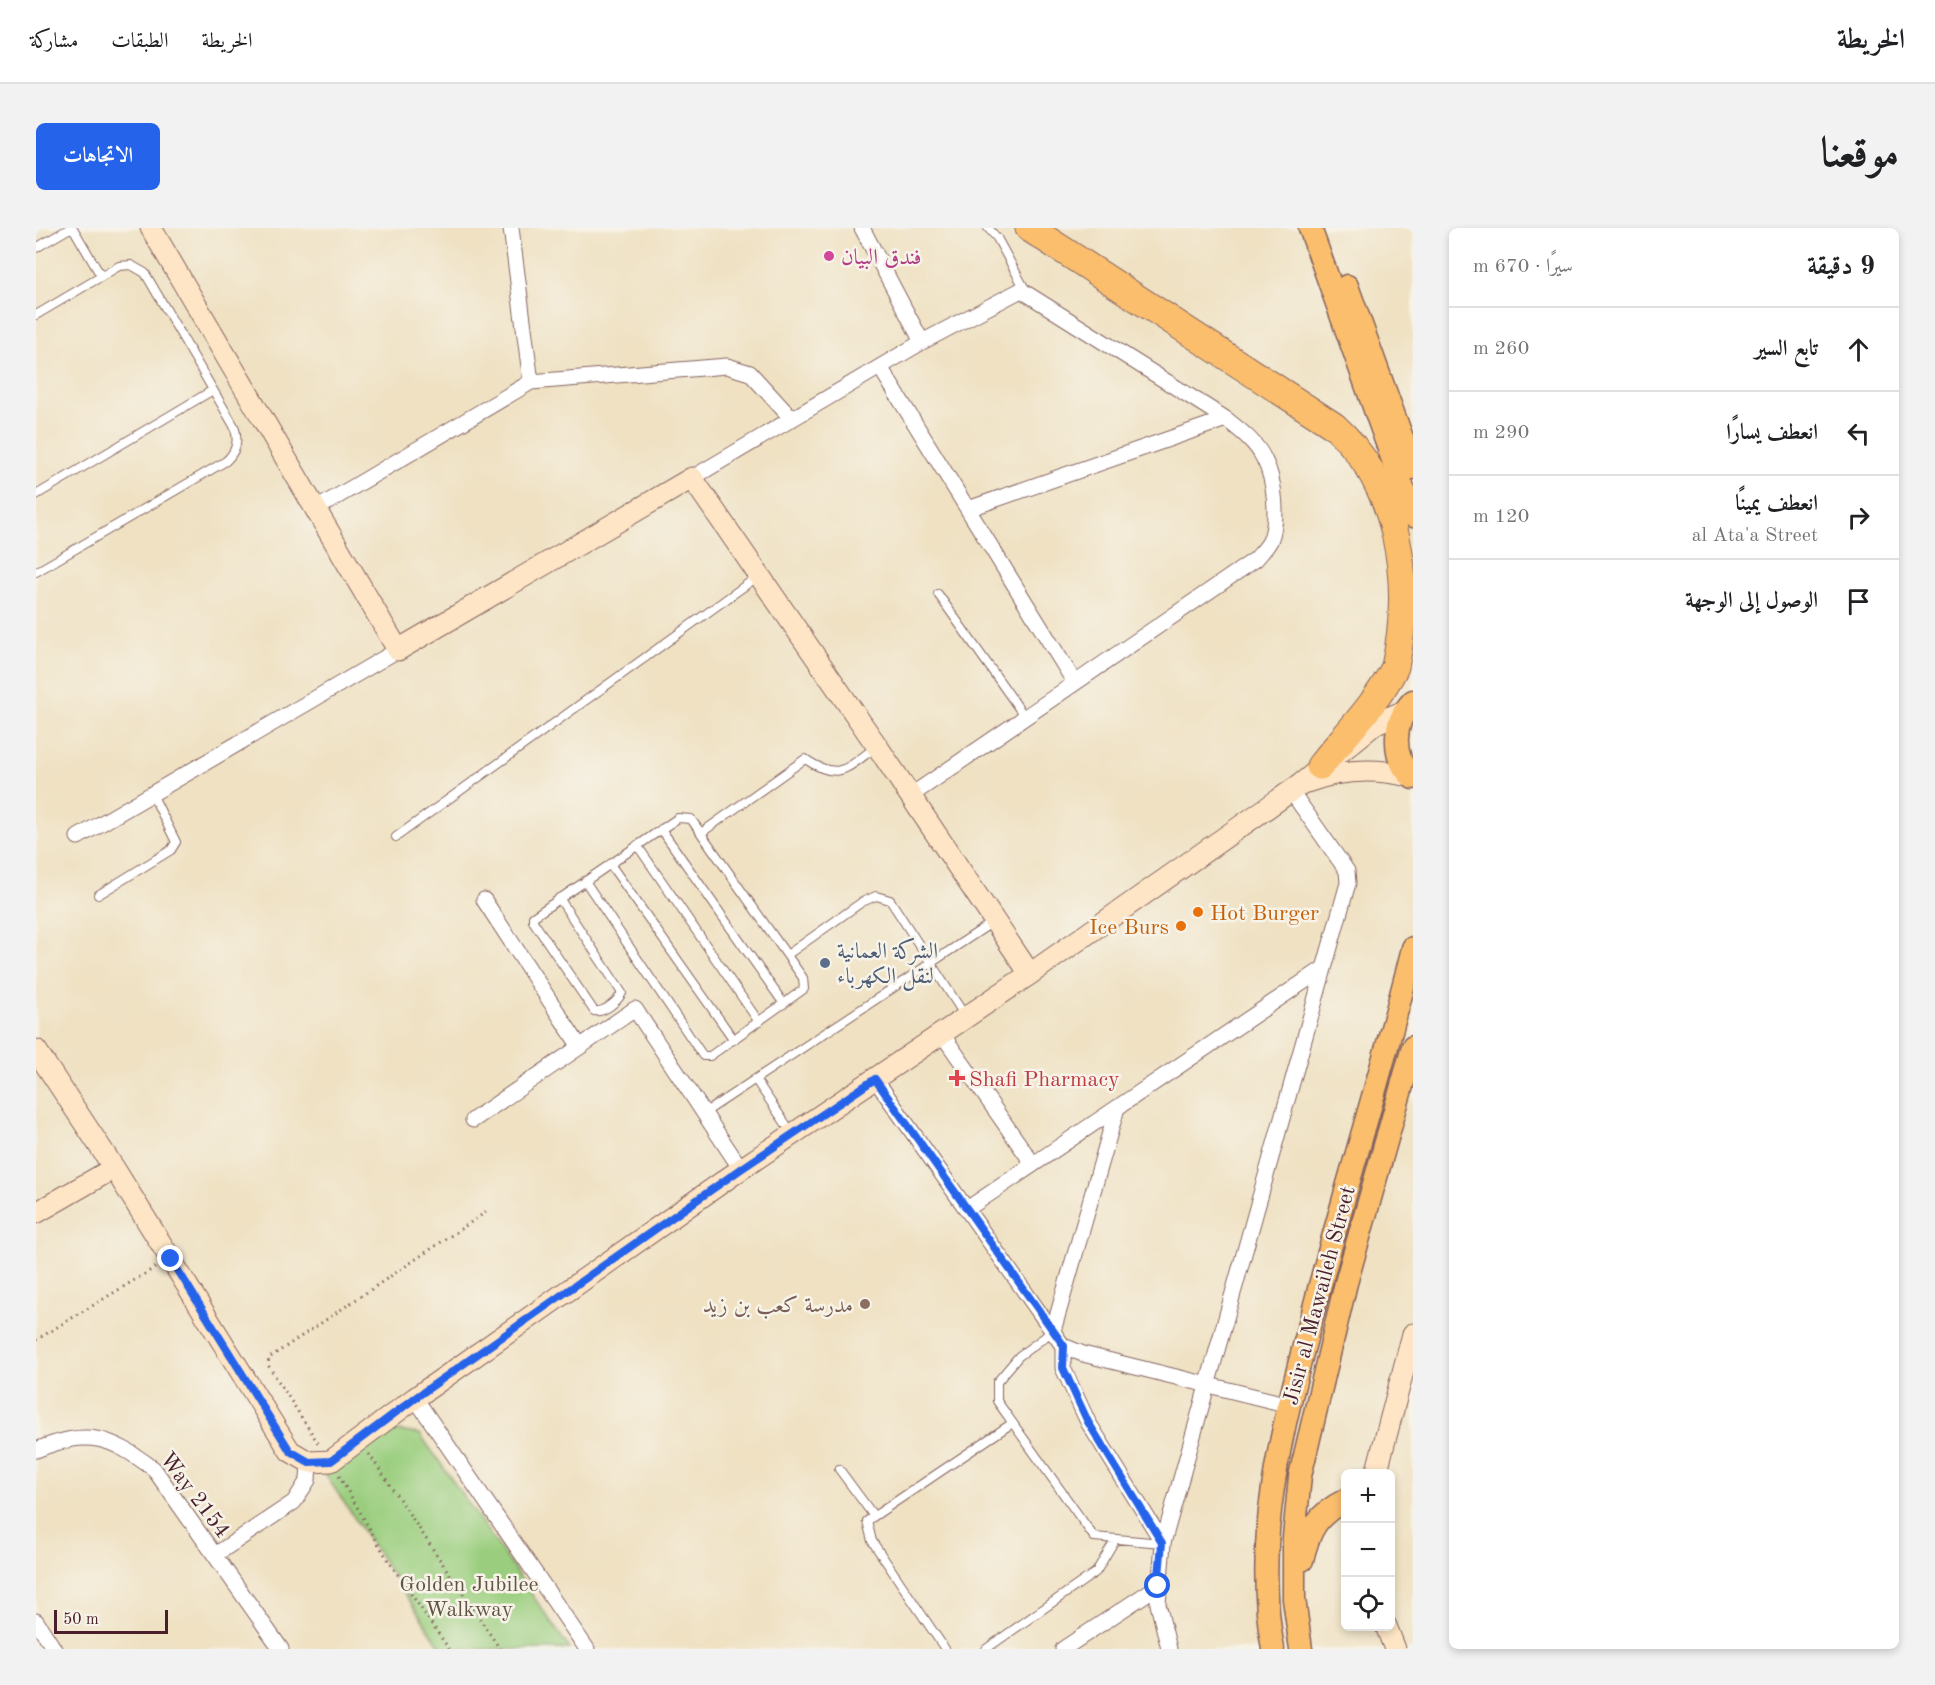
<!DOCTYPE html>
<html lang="ar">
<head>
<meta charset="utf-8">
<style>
	:root { --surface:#fff; --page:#f2f2f2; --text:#202124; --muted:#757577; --line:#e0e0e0; --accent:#2563eb }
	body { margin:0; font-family:"Old Standard TT",Amiri,serif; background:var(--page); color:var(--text); direction:rtl }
	.controls { position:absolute; right:18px; bottom:18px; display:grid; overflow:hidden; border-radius:9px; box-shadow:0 3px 9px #0003 }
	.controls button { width:54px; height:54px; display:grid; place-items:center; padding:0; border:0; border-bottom:2px solid var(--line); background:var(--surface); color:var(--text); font:30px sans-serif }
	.scale { position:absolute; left:18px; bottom:15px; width:114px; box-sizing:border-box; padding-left:6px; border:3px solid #4a1f2b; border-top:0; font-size:16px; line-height:21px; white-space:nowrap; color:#4a1f2b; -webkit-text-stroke:4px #f7f3e8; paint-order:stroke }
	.stop { position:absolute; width:18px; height:18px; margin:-14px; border:4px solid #2563eb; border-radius:50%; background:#fff }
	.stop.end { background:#2563eb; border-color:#fff; box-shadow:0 2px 6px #0008 }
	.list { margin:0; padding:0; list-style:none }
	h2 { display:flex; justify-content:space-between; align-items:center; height:78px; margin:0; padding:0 24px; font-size:26px }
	h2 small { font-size:20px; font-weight:400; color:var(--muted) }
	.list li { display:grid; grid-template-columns:39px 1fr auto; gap:18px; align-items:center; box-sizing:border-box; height:84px; padding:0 24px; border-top:2px solid var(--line) }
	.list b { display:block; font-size:22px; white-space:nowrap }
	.list p { margin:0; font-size:20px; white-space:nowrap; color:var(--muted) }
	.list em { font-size:20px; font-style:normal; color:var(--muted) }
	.icon { flex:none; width:33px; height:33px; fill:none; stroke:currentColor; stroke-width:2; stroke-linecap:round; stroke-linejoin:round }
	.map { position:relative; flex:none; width:1377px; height:1421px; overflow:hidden; direction:ltr; border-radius:9px }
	header { display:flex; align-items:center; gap:36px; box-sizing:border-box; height:84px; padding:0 30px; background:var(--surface); border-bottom:2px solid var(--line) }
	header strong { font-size:28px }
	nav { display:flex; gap:33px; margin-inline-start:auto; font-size:21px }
	.intro { display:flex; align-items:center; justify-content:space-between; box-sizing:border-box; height:144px; padding:0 36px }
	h1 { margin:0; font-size:42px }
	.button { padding:15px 27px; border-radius:9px; background:var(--accent); color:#fff; font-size:21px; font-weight:700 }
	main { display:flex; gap:36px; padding:0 36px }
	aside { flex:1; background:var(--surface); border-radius:9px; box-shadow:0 3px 9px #0003 }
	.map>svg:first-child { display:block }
	.green { fill:#9ace7e; stroke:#727654; stroke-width:1.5 }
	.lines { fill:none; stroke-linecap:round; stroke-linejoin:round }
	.lane-casing { stroke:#846360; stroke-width:10 }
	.street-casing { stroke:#846360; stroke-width:17 }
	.secondary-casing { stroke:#846360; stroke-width:23 }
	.primary-casing { stroke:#846360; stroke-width:25 }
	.highway-casing { stroke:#846360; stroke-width:29 }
	.path { stroke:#846360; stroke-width:3; stroke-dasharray:1.5 4.5; stroke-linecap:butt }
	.lane { stroke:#fff; stroke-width:8 }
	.street { stroke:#fff; stroke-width:15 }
	.secondary { stroke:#fde5c5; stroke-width:21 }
	.primary { stroke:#fabe6d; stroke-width:22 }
	.highway { stroke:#fabe6d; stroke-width:27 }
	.route { stroke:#2563eb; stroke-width:8 }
	.hotel-dot { fill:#d1479c; stroke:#f7f3e8; stroke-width:2 }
	.food-dot { fill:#e8710a; stroke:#f7f3e8; stroke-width:2 }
	.service-dot { fill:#5c6f8a; stroke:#f7f3e8; stroke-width:2 }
	.health-dot { fill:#e0444e; stroke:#f7f3e8; stroke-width:2 }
	.education-dot { fill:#8d6e63; stroke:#f7f3e8; stroke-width:2 }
	.labels { text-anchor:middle; stroke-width:5; stroke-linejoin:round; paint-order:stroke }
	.hotel-label { font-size:22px; fill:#b23c85; stroke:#f7f3e8; text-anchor:start }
	.food-label { font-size:22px; fill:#c56008; stroke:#f7f3e8; text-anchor:start }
	.service-label { font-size:22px; fill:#4e5e75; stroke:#f7f3e8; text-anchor:start }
	.health-label { font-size:22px; fill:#be3a42; stroke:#f7f3e8; text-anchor:start }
	.street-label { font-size:22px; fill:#4a1f2b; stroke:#f7f3e8 }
	.education-label { font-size:22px; fill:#785e54; stroke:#f7f3e8; text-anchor:end }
	.park-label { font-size:22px; fill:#625444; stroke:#f7f3e8 }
</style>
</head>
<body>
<header>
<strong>الخريطة</strong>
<nav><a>الخريطة</a><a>الطبقات</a><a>مشاركة</a></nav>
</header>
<div class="intro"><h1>موقعنا</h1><a class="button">الاتجاهات</a></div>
<main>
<aside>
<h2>9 دقيقة<small>سيرًا · 670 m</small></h2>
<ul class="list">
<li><svg class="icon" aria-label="ahead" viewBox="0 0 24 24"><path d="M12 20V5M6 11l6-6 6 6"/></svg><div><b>تابع السير</b></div><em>260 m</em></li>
<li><svg class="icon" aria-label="left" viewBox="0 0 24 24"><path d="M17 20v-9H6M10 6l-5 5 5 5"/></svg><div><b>انعطف يسارًا</b></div><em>290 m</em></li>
<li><svg class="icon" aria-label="right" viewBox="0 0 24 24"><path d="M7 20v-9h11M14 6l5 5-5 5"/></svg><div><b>انعطف يمينًا</b><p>al Ata'a Street</p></div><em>120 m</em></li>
<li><svg class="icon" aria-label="arrive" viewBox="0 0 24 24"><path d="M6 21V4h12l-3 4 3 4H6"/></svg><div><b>الوصول إلى الوجهة</b></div></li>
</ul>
</aside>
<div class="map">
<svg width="1377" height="1421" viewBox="0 0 1377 1421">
	<rect width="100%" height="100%" fill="#f7f3e8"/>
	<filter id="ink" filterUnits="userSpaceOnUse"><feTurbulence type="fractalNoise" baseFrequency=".0167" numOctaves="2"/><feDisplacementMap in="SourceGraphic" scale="12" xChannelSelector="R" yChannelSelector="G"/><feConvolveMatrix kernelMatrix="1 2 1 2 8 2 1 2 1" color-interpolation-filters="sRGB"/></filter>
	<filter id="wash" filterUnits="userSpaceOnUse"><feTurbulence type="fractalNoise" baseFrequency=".008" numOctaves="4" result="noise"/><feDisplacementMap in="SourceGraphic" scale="24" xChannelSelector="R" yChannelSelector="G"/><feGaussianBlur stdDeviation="1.35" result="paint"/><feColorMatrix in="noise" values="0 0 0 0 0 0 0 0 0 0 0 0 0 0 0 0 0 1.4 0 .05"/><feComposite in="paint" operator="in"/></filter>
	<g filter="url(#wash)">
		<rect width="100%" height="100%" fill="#efe1c2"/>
		<path class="green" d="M353,1202L384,1206L534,1421H406L289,1246Z"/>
	</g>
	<g filter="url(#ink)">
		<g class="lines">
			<g class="lane-casing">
				<path id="lane" d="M37,0L65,48
					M952,0L961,10L990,63
					M0,20L34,0
					M0,87L83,38L95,37L109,45L198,198C203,212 201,223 190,233L0,344
					M0,267L177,162
					M902,366L989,489
					M625,601L748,776
					M665,605L769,531C804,554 810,540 840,519
					M360,609L721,349
					M601,617L723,794
					M574,636L698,812
					M62,667L135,622L140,614L116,566
					M523,670L586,765C581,774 568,785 558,783L497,693V689L642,590L655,591L767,750L768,761L674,828H667L549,653
					M751,727L826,674L840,668L854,672L929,788
					M719,851L756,905
					M668,885L957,694
					M1017,1103L983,1128L961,1154V1173L1058,1309L1126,1315
					M803,1241L837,1287
					M909,1421L836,1313L831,1293L975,1196
					M950,1421L1060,1344L1079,1312"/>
			</g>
			<g class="street-casing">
				<path id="street" d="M475,0L495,154
					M826,0L886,114
					M844,139L1039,455
					M656,250L886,114L985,62L1190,191C1204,202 1220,214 1228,231C1239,252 1243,291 1234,313C1231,319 1224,326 1220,331L874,568
					M280,281L495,154L691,138L714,145L756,191
					M932,281L1190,191
					M42,609L362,422
					M448,672L544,819
					M906,806L997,936
					M839,851L1027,1118L1047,1126L1253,1177
					M437,892L599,781L705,941
					M931,981L1288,740
					M1017,1103L1081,880
					M1027,1118V1140L1052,1194L1127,1315
					M379,1170L551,1421
					M0,1222C53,1201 73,1208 118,1241L245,1421
					M179,1327L258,1274L272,1252L273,1234
					M0,1393L18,1421
					M1027,1421L1122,1358
					M1133,1421L1122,1376L1127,1315L1312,655L1311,643L1255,563"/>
			</g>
			<g class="secondary-casing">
				<path id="secondary" d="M115,0L362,422L656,250L841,518L994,746
					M1271,554C1305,541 1339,540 1374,548
					M0,822L78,940
					M0,985L78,940L254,1223L273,1234L295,1233L379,1170L705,941L994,746L1265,556L1340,495L1369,483
					M1340,1246L1377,1106
					M1350,1398L1359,1421"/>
			</g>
			<g class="primary-casing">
				<path id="primary" d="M1274,0L1377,288
					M1311,58L1377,240
					M1377,473C1356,495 1355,529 1377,550
					M1266,1332C1273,1302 1281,1286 1310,1272
					M1237,1421C1216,1308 1248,1193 1277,1084C1308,963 1347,842 1377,720
					M1265,1421L1258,1371V1309L1264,1248L1310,1055L1377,819"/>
			</g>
			<g class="highway-casing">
				<path id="highway" d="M993,0L1298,198C1364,258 1377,355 1359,439C1341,475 1309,507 1284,538"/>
			</g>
			<path class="path" d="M0,1112L120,1039
				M282,1215L232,1137L233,1130L450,984
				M333,1226L464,1421
				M303,1248L353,1334L413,1421"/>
			<use href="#lane" class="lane"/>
			<use href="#street" class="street"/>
			<use href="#secondary" class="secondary"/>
			<use href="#primary" class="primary"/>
			<use href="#highway" class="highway"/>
		</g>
	</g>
	<g class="lines" filter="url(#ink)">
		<path class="route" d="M135,1031L254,1223L273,1234L295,1233L379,1170L705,941L839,851L1028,1118L1027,1140L1052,1194L1126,1315L1122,1358"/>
	</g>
	<circle class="hotel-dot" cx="793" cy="28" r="6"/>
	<g class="food-dot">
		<circle cx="1162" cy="684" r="6"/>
		<circle cx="1145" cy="698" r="6"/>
	</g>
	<circle class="service-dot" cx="789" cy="735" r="6"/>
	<path class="health-dot" d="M918 841h6v6h6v6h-6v6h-6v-6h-6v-6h6z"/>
	<circle class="education-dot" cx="829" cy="1076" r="6"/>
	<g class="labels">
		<g class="hotel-label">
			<text x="805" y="36">فندق البيان</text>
		</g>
		<g class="food-label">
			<text x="1174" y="692">Hot Burger</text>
			<text x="1133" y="706" text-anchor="end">Ice Burs</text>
		</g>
		<g class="service-label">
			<text x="801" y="730">الشرکة العمانیة<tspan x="801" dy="25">لنقل الکهرباء</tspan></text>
		</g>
		<g class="health-label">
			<text x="933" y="858">Shafi Pharmacy</text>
		</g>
		<g class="street-label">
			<text transform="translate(1282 1067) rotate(-75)" y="8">Jisir al Mawaileh Street</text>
			<text transform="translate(160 1266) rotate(53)" y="8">Way 2154</text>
		</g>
		<g class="education-label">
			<text x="817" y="1084">مدرسة كعب بن زيد</text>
		</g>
		<g class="park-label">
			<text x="433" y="1363">Golden Jubilee<tspan x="433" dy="25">Walkway</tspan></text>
		</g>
	</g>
</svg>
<div class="controls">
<button>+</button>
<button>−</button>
<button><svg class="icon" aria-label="locate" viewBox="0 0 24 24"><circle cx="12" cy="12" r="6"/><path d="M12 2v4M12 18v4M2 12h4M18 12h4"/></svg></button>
</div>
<div class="scale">50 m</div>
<div class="stop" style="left:1122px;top:1358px"></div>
<div class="stop end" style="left:135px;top:1031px"></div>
</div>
</main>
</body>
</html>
